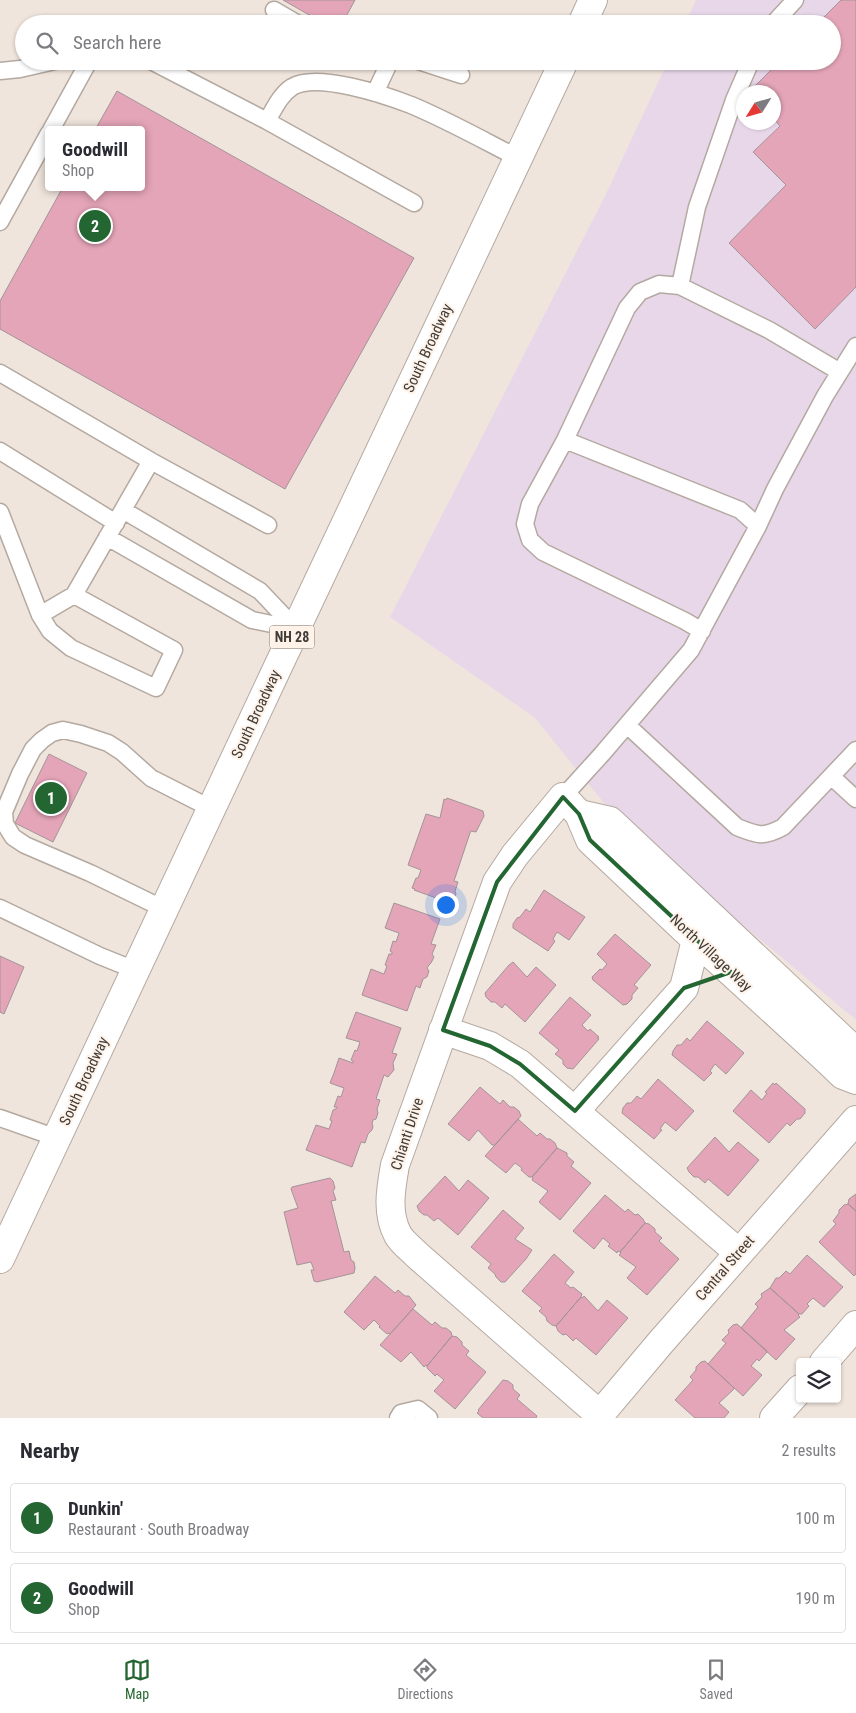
<!DOCTYPE html>
<html lang="en">
<head>
<meta charset="utf-8">
<style>
	:root { --surface:#fff; --page:#f2f2f3; --text:#2b2b33; --muted:#7c7c81; --line:#e1e1e2; --accent:#236631 }
	body { margin:0; font-family:"Roboto Condensed",sans-serif; background:var(--page); color:var(--text) }
	.controls { position:absolute; right:15px; bottom:15px; display:grid; overflow:hidden; border-radius:5px; box-shadow:0 1px 4px #0004 }
	.controls button { width:45px; height:45px; display:grid; place-items:center; padding:0; border:0; border-bottom:1px solid var(--line); background:var(--surface); color:var(--text); font:25px sans-serif }
	.compass { position:absolute; left:736px; top:85px; width:45px; height:45px; border-radius:50%; background:var(--surface); box-shadow:0 1px 4px #0004; rotate:233deg }
	.you { position:absolute; left:445px; top:904px; width:18px; height:18px; margin:-12px; border:4px solid #fff; border-radius:50%; background:#1a73e8; box-shadow:0 0 0 8px #1a73e833 }
	.badge { display:grid; place-items:center; width:32px; height:32px; border-radius:50%; background:var(--accent); color:#fff; font-size:16px; font-weight:700 }
	.pin { position:absolute; translate:-50% -50%; border:2px solid #fff; box-shadow:0 1px 5px #0006 }
	.popup { position:absolute; left:45px; top:126px; width:100px; height:65px; box-sizing:border-box; display:grid; place-content:center; border-radius:5px; background:var(--surface); filter:drop-shadow(0 1px 4px #0005); font-size:16px; white-space:nowrap; color:var(--muted) }
	.popup b { font-size:19px; color:var(--text) }
	.popup::after { content:''; position:absolute; left:50%; top:100%; margin-left:-10px; border:10px solid transparent; border-top-color:var(--surface) }
	.list { margin:0; padding:0; list-style:none }
	h2 { display:flex; justify-content:space-between; align-items:center; height:65px; margin:0; padding:0 20px; font-size:21px }
	h2 small { font-size:16px; font-weight:400; color:var(--muted) }
	.list li { display:grid; grid-template-columns:32px 1fr auto; gap:15px; align-items:center; box-sizing:border-box; height:70px; margin:0 10px 10px; padding:0 10px; border:1px solid var(--line); border-radius:5px }
	.list b { display:block; font-size:19px; white-space:nowrap }
	.list p { margin:0; font-size:16px; white-space:nowrap; color:var(--muted) }
	.list em { font-size:16px; font-style:normal; color:var(--muted) }
	.icon { flex:none; width:28px; height:28px; fill:none; stroke:currentColor; stroke-width:2; stroke-linecap:round; stroke-linejoin:round }
	.map { position:relative; flex:none; width:856px; height:1418px; overflow:hidden }
	.search { position:absolute; background:var(--surface); box-shadow:0 1px 4px #0004; left:15px; right:15px; top:15px; height:55px; display:flex; align-items:center; gap:12px; box-sizing:border-box; padding:0 18px; border-radius:28px; color:var(--muted); font-size:19px }
	.sheet { height:225px; background:var(--surface) }
	nav { display:flex; justify-content:space-around; align-items:center; box-sizing:border-box; height:70px; border-top:1px solid var(--line); background:var(--surface); font-size:14px; color:var(--muted) }
	nav a { display:grid; justify-items:center; gap:2px }
	nav .on { color:var(--accent) }
	.map>svg:first-child { display:block }
	.commercial { fill:#e8d7e9; fill-rule:evenodd }
	.building { fill:#e5a5b9; stroke:#a29498 }
	.lines { fill:none; stroke-linecap:round; stroke-linejoin:round }
	.service-casing { stroke:#b4a9a0; stroke-width:19 }
	.minor-casing { stroke:#b4a9a0; stroke-width:30 }
	.primary-casing { stroke:#b4a9a0; stroke-width:30 }
	.service { stroke:#fff; stroke-width:16 }
	.minor { stroke:#fff; stroke-width:28 }
	.primary { stroke:#fff; stroke-width:28 }
	.marked { fill:none; stroke:#236631; stroke-width:4; stroke-linejoin:round }
	.labels { text-anchor:middle; stroke-width:4; stroke-linejoin:round; paint-order:stroke }
	.shield { fill:#fef2e9; stroke:#79736d; stroke-width:1 }
	.shield-label { font-size:14px; font-weight:bold; fill:#403c38 }
	.street-label { font-size:15px; fill:#403c38; stroke:#fef2e9 }
</style>
</head>
<body>
<div class="map">
<svg width="856" height="1418" viewBox="0 0 856 1418">
	<rect width="100%" height="100%" fill="#f0e5dc"/>
	<path class="commercial" d="M696,0H856V1020L617,819L534,717L390,617L606,194L668,61H832V24H685ZM744,92H774V122H744Z"/>
	<path class="building" d="M283,0H355L342,24H325Z
		M841,0H856V287L815,329L729,243L786,185L753,152L780,126L774,119V92H749L780,61H832V24H817Z
		M117,91L414,258L285,489L0,329V301L63,187H141V130H95Z
		M49,754L87,773L53,842L15,823Z
		M447,798L483,811L484,816L476,832L471,831L470,833L454,881L458,882L455,891L456,894L454,900L450,903L414,890L415,889L412,888L416,878H418L421,870L408,865L426,814L440,818L444,799L446,800Z
		M544,890L585,917L569,940L557,932L553,939L555,941L548,951L513,928V924L517,918L520,917L526,909L530,912Z
		M394,903L440,919L431,944L436,945L432,954L434,957L431,963L429,965L427,968L429,971L427,977L423,979L420,988L416,986L407,1011L362,995L371,969L384,974L387,966L385,965L389,954H392V952L390,951L393,941L396,942L399,933L385,928Z
		M615,934L651,965L634,985L638,988L632,995V999L627,1004L623,1005L593,980L592,977L600,969L602,970L607,964L597,954Z
		M0,956L24,967L4,1014L0,1012Z
		M513,962L527,977L536,967L556,985L525,1022L505,1004L502,1008L495,1002H491L486,997L485,993L509,965Z
		M570,997L591,1015L582,1025L588,1031L590,1029L599,1037L597,1038L599,1039L573,1069L567,1068L563,1064V1060L555,1054L559,1050L539,1033Z
		M356,1012L401,1028L392,1053L397,1054L393,1063L394,1070L388,1077L384,1075L376,1099L380,1100L377,1109L378,1113L376,1119L373,1120L372,1124L373,1126L372,1130L368,1134L365,1143L361,1142L352,1167L306,1150L316,1125L329,1129L332,1121L330,1120L333,1110L336,1109L337,1107H334L338,1096L341,1097L344,1088L330,1083L334,1073L339,1058L353,1063V1061L351,1060L355,1050L357,1051L360,1042L346,1038Z
		M707,1021L744,1053L726,1074L715,1064L710,1071L712,1073L704,1081L672,1055L673,1051L677,1045H681L687,1038L690,1041Z
		M658,1079L694,1111L676,1131L665,1122L660,1129L662,1130L654,1139L622,1113L623,1108L627,1103H631L637,1096L641,1099Z
		M773,1083L775,1085L776,1083L805,1109V1113L800,1119H797L790,1126L787,1123L769,1143L733,1111L751,1090L762,1100L767,1093L765,1092Z
		M480,1087L500,1104L503,1100L510,1107H514L519,1111L521,1116L495,1145H492L478,1130L469,1141L448,1124Z
		M518,1119L537,1136L540,1133L547,1139H550L555,1143L557,1148L532,1177H529L521,1170L522,1168L515,1163L506,1173L485,1156Z
		M715,1137L729,1152L738,1142L759,1160L728,1196L708,1179L705,1183L698,1177H694L689,1172L687,1168Z
		M557,1148L567,1153V1156L574,1162L571,1166L591,1183L560,1220L539,1202L548,1191L532,1180L533,1178L532,1177Z
		M445,1176L459,1191L468,1180L489,1198L458,1235L438,1218L434,1221L427,1215H424L419,1211L417,1206Z
		M330,1178L333,1181L335,1188L333,1191L336,1200L331,1201L344,1252L349,1251L351,1260L354,1262L355,1268L354,1273L317,1282L314,1281L311,1270H314L311,1262L297,1265L284,1212L298,1208L291,1189L292,1187Z
		M856,1194V1211L848,1204L849,1199Z
		M605,1195L625,1212L628,1209L635,1215L638,1214L643,1219L645,1223L620,1252L618,1251L617,1253L608,1246L610,1244L603,1238L594,1249L573,1231Z
		M848,1204L856,1211V1274L854,1276L819,1242L836,1224L833,1221L839,1213V1210L844,1205Z
		M503,1210L524,1228L515,1239L532,1250L526,1259L505,1282H501L496,1277L495,1274L488,1268L491,1264L471,1247Z
		M645,1223L649,1224L655,1229V1232L662,1238L659,1241L679,1259L647,1295L627,1278L636,1267L619,1255L621,1253L620,1252Z
		M554,1254L574,1272L565,1283L571,1288L573,1287L582,1294L581,1297L556,1326L552,1325L547,1321L546,1317L539,1311L542,1308L522,1291Z
		M807,1255L843,1287L824,1307L813,1298L807,1304L809,1306L802,1314H799L770,1288L776,1278H779L786,1271L790,1274Z
		M375,1276L395,1293L398,1290L405,1296H409L416,1305L390,1334L389,1333L387,1334L379,1327L380,1326L374,1320L364,1330L344,1312Z
		M770,1288L799,1314L798,1315L800,1317L784,1330L795,1339L776,1360L741,1328L758,1307L755,1304L762,1297L761,1294Z
		M584,1296L598,1311L607,1300L628,1318L596,1355L576,1338L573,1341L566,1334L563,1335L558,1331L556,1326L581,1297L582,1298Z
		M413,1309L432,1325L435,1322L442,1328H446L451,1332L452,1336L427,1366L426,1365L424,1367L411,1352L401,1362L380,1345Z
		M737,1324L766,1350L767,1352L759,1361L757,1359L751,1366L762,1375L743,1396L708,1364L726,1343L722,1340L729,1333L728,1330L733,1325Z
		M452,1336L457,1337L462,1342V1345L469,1351L466,1355L486,1372L455,1409L434,1391L444,1380L437,1374L435,1376L427,1368V1366Z
		M705,1361L733,1387L734,1389L719,1403L729,1412L724,1418H695L675,1400L693,1380L690,1377L696,1370V1367L701,1362Z
		M503,1380L508,1381L513,1385V1389L520,1395L517,1399L537,1416L536,1418H483L477,1413L479,1411L478,1410Z"/>
	<g class="lines">
		<g class="service-casing">
			<path id="service" d="M274,10L298,24
				M773,24L795,0
				M151,61L267,121C274,109 280,95 292,87C317,72 385,95 411,105C447,120 483,140 518,158
				M418,61L461,75
				M0,71L20,69L55,61
				M375,93L390,61
				M267,121L414,203
				M51,130L89,61
				M0,222L49,133
				M680,286L697,207L734,100L751,61
				M0,373L151,461
				M565,440L740,510L758,526
				M0,451L116,523
				M123,510L260,591L296,629
				M0,512L40,615L50,631L71,648L156,688L174,650L74,595
				M107,537L252,620L296,629
				M40,615L74,595L151,461L268,525
				M702,631L685,621L543,552L530,540L525,524L530,504L565,440L627,308L640,292L659,284L680,286L769,330L840,372
				M627,725L737,827C757,835 763,838 783,827L856,750
				M832,777L856,799
				M563,797L602,754L691,650L758,526L775,489L825,396L856,346
				M0,908L100,956L135,970
				M164,909L90,873L25,845L13,837L5,824L4,812L20,774L33,749L42,740L52,733L63,730L81,734L108,743L122,752L151,778L212,809
				M0,1118L57,1138
				M398,1418L401,1413L418,1409L429,1418"/>
		</g>
		<g class="minor-casing">
			<path id="minor" d="M579,814L610,821L856,1052
				M443,1030L490,1046L520,1064L739,1253
				M575,1111L684,988L696,940
				M824,1362L856,1325
				M600,1415L417,1255C411,1249 402,1242 398,1235C386,1213 391,1188 395,1165L497,882L515,855L563,797L579,814L590,840L696,940L825,1058L843,1075L856,1080
				M597,1418L661,1342L856,1120
				M774,1418L800,1389"/>
		</g>
		<g class="primary-casing">
			<path id="primary" d="M582,24L593,0
				M0,1259C188,860 374,459 564,61"/>
		</g>
		<use href="#service" class="service"/>
		<use href="#minor" class="minor"/>
		<use href="#primary" class="primary"/>
	</g>
	<path class="marked" d="M563,797L579,814L590,840L731,972L684,988L575,1111L520,1064L490,1046L443,1030L497,882Z"/>
	<g class="labels">
		<rect class="shield" x="269.5" y="625.5" width="45" height="23" rx="4"/>
		<g class="shield-label">
			<text x="292" y="642">NH 28</text>
		</g>
		<g class="street-label">
			<text transform="translate(428 348) rotate(-65)" y="5">South Broadway</text>
			<text transform="translate(256 714) rotate(-65)" y="5">South Broadway</text>
			<text transform="translate(711 953) rotate(43)" y="5">North Village Way</text>
			<text transform="translate(84 1081) rotate(-65)" y="5">South Broadway</text>
			<text transform="translate(407 1134) rotate(-72)" y="5">Chianti Drive</text>
			<text transform="translate(725 1268) rotate(-49)" y="5">Central Street</text>
		</g>
	</g>
</svg>
<div class="controls">
<button><svg class="icon" aria-label="layers" viewBox="0 0 24 24"><path d="M12 4l9 5-9 5-9-5zM3 14l9 5 9-5"/></svg></button>
</div>
<svg class="compass" viewBox="-18 -18 36 36"><path d="M0-13l5 13h-10z" fill="#e53935"/><path d="M0 13l5-13h-10z" fill="#7c7c81"/></svg>
<div class="you"></div>
<div class="pin badge" style="left:51px;top:798px">1</div>
<div class="pin badge" style="left:95px;top:226px">2</div>
<div class="popup"><b>Goodwill</b>Shop</div>
<div class="search"><svg class="icon" aria-label="search" viewBox="0 0 24 24"><circle cx="10" cy="10" r="6"/><path d="M15 15l6 6"/></svg>Search here</div>
</div>
<section class="sheet">
<h2>Nearby<small>2 results</small></h2>
<ul class="list">
<li><span class="badge">1</span><div><b>Dunkin'</b><p>Restaurant · South Broadway</p></div><em>100 m</em></li>
<li><span class="badge">2</span><div><b>Goodwill</b><p>Shop</p></div><em>190 m</em></li>
</ul>
</section>
<nav>
<a class="on"><svg class="icon" aria-label="map" viewBox="0 0 24 24"><path d="M3 6l6-2 6 2 6-2v14l-6 2-6-2-6 2zM9 4v14M15 6v14"/></svg>Map</a>
<a><svg class="icon" aria-label="directions" viewBox="0 0 24 24"><path d="M12 3l9 9-9 9-9-9zM9 14v-3h6M13 9l2 2-2 2"/></svg>Directions</a>
<a><svg class="icon" aria-label="saved" viewBox="0 0 24 24"><path d="M7 4h10v16l-5-4-5 4z"/></svg>Saved</a>
</nav>
</body>
</html>
